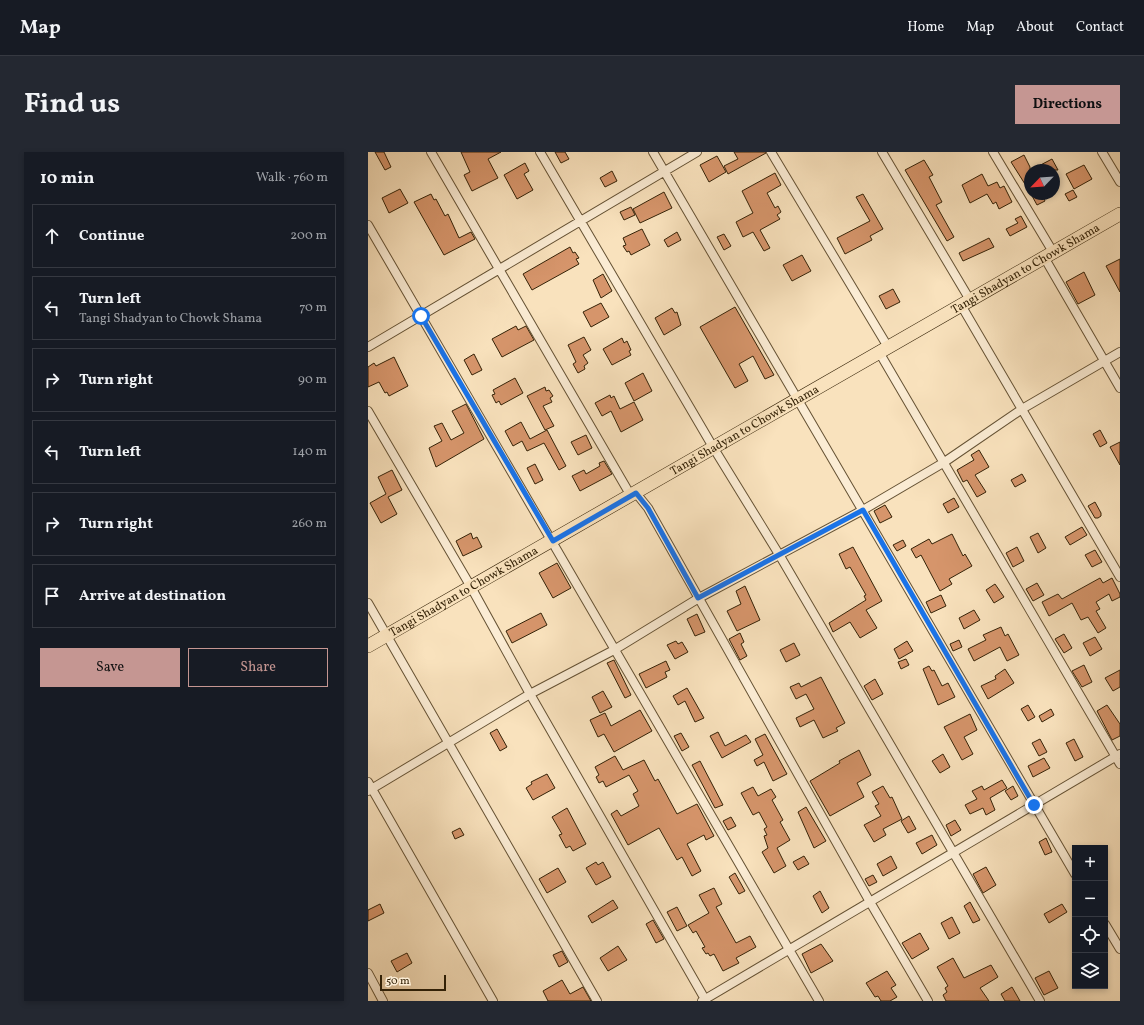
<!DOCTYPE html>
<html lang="en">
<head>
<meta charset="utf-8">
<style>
	:root { --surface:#171b24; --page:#242831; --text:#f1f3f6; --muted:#9ea1a6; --line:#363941; --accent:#c59692 }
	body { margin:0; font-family:Vollkorn,serif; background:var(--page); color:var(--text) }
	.controls { position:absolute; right:12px; bottom:12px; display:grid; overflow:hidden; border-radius:0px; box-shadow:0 2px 6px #0003 }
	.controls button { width:36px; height:36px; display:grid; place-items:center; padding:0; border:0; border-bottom:1px solid var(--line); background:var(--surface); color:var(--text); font:20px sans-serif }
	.compass { position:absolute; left:656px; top:12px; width:36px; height:36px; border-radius:50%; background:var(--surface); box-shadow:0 2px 6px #0003; rotate:245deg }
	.scale { position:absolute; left:12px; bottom:10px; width:66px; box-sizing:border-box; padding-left:4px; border:2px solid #342207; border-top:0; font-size:11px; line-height:14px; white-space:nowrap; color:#342207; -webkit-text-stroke:3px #fbecd4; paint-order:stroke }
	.stop { position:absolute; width:12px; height:12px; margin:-9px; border:3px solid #1a73e8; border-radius:50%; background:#fff }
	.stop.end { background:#1a73e8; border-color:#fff; box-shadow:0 1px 4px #0008 }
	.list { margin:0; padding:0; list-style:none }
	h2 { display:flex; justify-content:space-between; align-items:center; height:52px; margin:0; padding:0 16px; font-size:17px }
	h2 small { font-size:13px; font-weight:400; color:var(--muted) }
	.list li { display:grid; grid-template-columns:26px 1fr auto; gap:12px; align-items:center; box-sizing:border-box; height:64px; margin:0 8px 8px; padding:0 8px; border:1px solid var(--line); border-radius:0px }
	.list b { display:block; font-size:15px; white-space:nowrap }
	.list p { margin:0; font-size:13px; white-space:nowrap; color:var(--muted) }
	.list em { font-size:13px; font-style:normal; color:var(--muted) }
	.actions { display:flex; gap:8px; padding:12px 16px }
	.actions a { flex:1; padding:9px 0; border:1px solid var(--accent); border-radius:0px; text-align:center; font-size:14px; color:var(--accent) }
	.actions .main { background:var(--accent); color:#111 }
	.icon { flex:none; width:22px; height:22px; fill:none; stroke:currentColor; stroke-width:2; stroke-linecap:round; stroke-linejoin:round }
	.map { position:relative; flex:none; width:752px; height:849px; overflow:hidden; border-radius:0px }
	header { display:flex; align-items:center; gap:24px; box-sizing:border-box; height:56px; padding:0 20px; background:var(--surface); border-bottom:1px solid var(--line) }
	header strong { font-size:19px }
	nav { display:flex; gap:22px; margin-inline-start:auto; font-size:14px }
	.intro { display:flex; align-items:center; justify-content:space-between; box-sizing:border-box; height:96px; padding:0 24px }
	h1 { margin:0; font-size:28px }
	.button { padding:10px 18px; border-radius:0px; background:var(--accent); color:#111; font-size:14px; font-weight:700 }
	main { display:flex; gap:24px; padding:0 24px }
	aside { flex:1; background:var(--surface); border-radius:0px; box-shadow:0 2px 6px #0003 }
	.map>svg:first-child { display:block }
	.building { fill:#d6956b; stroke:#342207 }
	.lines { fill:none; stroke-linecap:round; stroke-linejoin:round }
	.minor-casing { stroke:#655234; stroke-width:10 }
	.primary-casing { stroke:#342207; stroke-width:14 }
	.minor { stroke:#fbecd4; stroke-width:8 }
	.primary { stroke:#f9e2bd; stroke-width:13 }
	.route { stroke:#1a73e8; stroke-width:5 }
	.labels { text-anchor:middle; stroke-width:4; stroke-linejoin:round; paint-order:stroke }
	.street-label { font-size:12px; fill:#342207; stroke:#fbecd4 }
</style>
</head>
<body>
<header>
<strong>Map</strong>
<nav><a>Home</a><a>Map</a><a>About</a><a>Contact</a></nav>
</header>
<div class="intro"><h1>Find us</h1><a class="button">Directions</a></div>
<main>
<aside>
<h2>10 min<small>Walk · 760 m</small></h2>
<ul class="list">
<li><svg class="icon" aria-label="ahead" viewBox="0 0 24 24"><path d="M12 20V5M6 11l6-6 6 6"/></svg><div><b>Continue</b></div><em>200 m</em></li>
<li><svg class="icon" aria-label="left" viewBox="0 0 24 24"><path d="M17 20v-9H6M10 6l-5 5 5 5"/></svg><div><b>Turn left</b><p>Tangi Shadyan to Chowk Shama</p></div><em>70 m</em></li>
<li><svg class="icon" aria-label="right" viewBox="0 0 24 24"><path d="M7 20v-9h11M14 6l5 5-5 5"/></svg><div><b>Turn right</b></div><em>90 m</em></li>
<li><svg class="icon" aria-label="left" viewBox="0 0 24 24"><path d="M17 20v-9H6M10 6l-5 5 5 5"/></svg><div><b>Turn left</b></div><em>140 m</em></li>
<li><svg class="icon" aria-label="right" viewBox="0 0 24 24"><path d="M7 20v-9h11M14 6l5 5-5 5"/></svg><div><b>Turn right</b></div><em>260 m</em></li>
<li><svg class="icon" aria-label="arrive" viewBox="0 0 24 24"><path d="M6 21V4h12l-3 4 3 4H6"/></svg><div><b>Arrive at destination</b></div></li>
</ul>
<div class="actions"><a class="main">Save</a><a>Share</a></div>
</aside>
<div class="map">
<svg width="752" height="849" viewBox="0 0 752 849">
	<rect width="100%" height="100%" fill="#f9e2bd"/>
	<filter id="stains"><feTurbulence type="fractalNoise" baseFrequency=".005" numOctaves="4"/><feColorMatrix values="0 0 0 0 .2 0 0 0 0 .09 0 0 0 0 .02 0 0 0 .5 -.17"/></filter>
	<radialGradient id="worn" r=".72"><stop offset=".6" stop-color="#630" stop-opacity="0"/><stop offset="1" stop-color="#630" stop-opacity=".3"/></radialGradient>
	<path class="building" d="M7,0H16L23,15L17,18Z
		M93,0H133L120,7L130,26L104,39L96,23L102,20Z
		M187,0H197L201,7L193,11Z
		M366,0H398V1L360,22L356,14L370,7Z
		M656,3L662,15V40L643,10Z
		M349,4L358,20L341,30L332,13Z
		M684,7L690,18H663Z
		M556,8L565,23L561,25L574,50L568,53L586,85L579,89L537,18Z
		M157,11L161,19L156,22L165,38L149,47L136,23Z
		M716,13L724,27L706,37L698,22Z
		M244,19L249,29L237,35L232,26Z
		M407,21L413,33L399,41L407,56L410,54L413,60L409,63L412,67L392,78L402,96L396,99L385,80L375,85L368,70L385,61L374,39Z
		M614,22L620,34L629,30L632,36L636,34L644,50L631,57L628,50L625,52L619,42L602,51L594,33Z
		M32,37L40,51L21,61L14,46Z
		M705,38L709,45L701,49L697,42Z
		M296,40L304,56L272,71L265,57Z
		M63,42L66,48L68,47L77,64L80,62L91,86L103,80L107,87L76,103L46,50Z
		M495,42L515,77L502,84L504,88L477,102L469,86L502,69L488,45Z
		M663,42H674L677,49L669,53Z
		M263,55L267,63L256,68L252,60Z
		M653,64L659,75L642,84L638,77L650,71L647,67Z
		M274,77L282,93L263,103L261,99L259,100L255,94L258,93L255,86Z
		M309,80L313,88L300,95L296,88Z
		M356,82L363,94L356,98L349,85Z
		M621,86L626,95L595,109L591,101Z
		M202,95L205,101L207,100L211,106L208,107L211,112L164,138L155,122Z
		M434,103L443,119L424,129L415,113Z
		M752,107V140L738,114Z
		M716,120L727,143L710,152L698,130Z
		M235,122L244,139L233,146L225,128Z
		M525,137L532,150L518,157L511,144Z
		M233,151L241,165L223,175L215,160Z
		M367,155L406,223L397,227L385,204L371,212L380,229L367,236L332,175Z
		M304,156L307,161L309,160L313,173L296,183L287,166Z
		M148,174L150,178L158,174L166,188L134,205L124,187Z
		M216,185L223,198L215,203L220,211L216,214L217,217L210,221L205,212L208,210L200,193Z
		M254,186L256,191L259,189L263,198L261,199L263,203L244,213L235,197Z
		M106,202L114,218L104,223L96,208Z
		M26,205L40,234L21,244L19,240L17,241L11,230L0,235V215L6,211L8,214Z
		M275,221L284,239L266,249L257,231Z
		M147,226L155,241L133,253L131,249L128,251L124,243L127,242L125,238Z
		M177,235L178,239L181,238L185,244L182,246L184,250L175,254L186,274L177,278L159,244Z
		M242,243L243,246L246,244L252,257L266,250L275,268L253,280L243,259L234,264L227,251Z
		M98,252L116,287L68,315L61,296L74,289L66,274L74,271L83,288L96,281L84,259Z
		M153,270L162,287L179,278L198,314L191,318L176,291L159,299L154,289L145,294L137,279Z
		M732,278L739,291L732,295L725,282Z
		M218,283L224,296L210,303L203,290Z
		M752,290V313L742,295Z
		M611,298L621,315L607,323L618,340L609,345L599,328L595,330L589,318L606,308L603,303Z
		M236,309L244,322L212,339L204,324L216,318L218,322L232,314L231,311Z
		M167,312L175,328L167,332L159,316Z
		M24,318L34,338L20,345L29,362L13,371L2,351L18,342L10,325Z
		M654,322L658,329L647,335L643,328Z
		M586,346L591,355L580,361L575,352Z
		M727,350L733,361V364L730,366H727L720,354Z
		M517,353L524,365L512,371L506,359Z
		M714,375L719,383L702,393L697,385Z
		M103,381L105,387L109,385L114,395L95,404L88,389Z
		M670,381L678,396L670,401L662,385Z
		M584,382L595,404L597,402L604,414L581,427L584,432L572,439L553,403L548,406L543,397L561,387L564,392Z
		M535,388L538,394L529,399L525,393Z
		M485,395L514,449L498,458L509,476L492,486L482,470L465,480L461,471L498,448L496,444L498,443L482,415L478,417L471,402Z
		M649,395L656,409L645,415L638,401Z
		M727,398L734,410L724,415L717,403Z
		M189,411L203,436L185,446L171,421Z
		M732,426L735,431L744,426L752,442V445L744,449L741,442L728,450L732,457L728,459L738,476L730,481L720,465L713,468L704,451L681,464L674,450L690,442L694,447Z
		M669,431L676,443L665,449L658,437Z
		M627,432L636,445L626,451L618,438Z
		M377,434L392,468L369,479L359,459L373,452L368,439Z
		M573,443L578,454L563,461L558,450Z
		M606,458L612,468L596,477L591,466Z
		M173,461L179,473L144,491L138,479Z
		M329,462L337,480L327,484L319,467Z
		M633,475L637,484L640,482L651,503L639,509L632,495L606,509L600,497L618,488L615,483Z
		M372,481L376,490L373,492L379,504L372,508L361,487Z
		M696,482L704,496L696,501L687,487Z
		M727,485L734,497L722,504L715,491Z
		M591,488L594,495L585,499L582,492Z
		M308,489L310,492L314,490L320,500L307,507L299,493Z
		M539,489L545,499L531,507L526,497Z
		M426,491L432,503L418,510L412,498Z
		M538,507L541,513L533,517L530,510Z
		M246,508L263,543L257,546L239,511Z
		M298,509L302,518L297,520L299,525L278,536L271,522Z
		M716,513L724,530L714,535L704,519Z
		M561,514L564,519L566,518L574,534L580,531L587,545L570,553L555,517Z
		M637,517L646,531L620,547L613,534L628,527L627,524Z
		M752,518V535L745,539L737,526Z
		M453,525L477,571L468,576L470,579L455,586L446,568L432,575L428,566L446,557L438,542L428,547L422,535L431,531L433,535Z
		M507,527L515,542L504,548L496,534Z
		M319,536L336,566L327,570L317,549L310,553L305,544Z
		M235,539L244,555L232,561L224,545Z
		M660,553L667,565L660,569L653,557Z
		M739,553L752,572V584L744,588L729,559Z
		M683,557L686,563L674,570L671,564Z
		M272,558L284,579L246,600L236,582L230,585L222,568L237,561L243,574Z
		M602,562L609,578L596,585L605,602L594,608L576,575Z
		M129,577L139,595L132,599L122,581Z
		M350,580L357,594L378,583L383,590L354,606L342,584Z
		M313,581L321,595L314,599L306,584Z
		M397,582L419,622L405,629L396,610L389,614L386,608L395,603L387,587Z
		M672,587L679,600L671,604L664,591Z
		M706,587L715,605L707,609L698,591Z
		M491,598L503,623L489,631L496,645L462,664L442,629L472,611L471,609Z
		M575,602L582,615L572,621L564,609Z
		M247,604L255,618L276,608L287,629L290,627L309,662L329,652L346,684L338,688L336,683L319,692L333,719L324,724L314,705L309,708L291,676L260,693L243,662L249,658L253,664L271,654L265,642L270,639L261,623L238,635L235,629L231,631L228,625L231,623L227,615Z
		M676,606L682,616L665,625L660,614Z
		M332,609L355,653L347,656L324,613Z
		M179,622L187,636L165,648L158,636L164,632L163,630Z
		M634,628L639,636L622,646L627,658L618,663L615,656L602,662L597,653L609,647L604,639L614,634L616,638Z
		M515,634L522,646L524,645L534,667L515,677L518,683L506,690L496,673L513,664L507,654L511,652L504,640Z
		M645,634L650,644L643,648L637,639Z
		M385,635L390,644L403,637L408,645L404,648L415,668L412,670L422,688L409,696L418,714L406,721L394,700L400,696L396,684L399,683L396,677L399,675L391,660L385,663L373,641Z
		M438,655L458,689L446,696L430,660Z
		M199,656L218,692L205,699L202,694L198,696L191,683L194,682L184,665Z
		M541,664L548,677L540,681L533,669Z
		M363,665L368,674L360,678L355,669Z
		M587,668L593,678L583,684L578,673Z
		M92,676L96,683L87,687L84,680Z
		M564,683L569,693L554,702L548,691Z
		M678,686L684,700L677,703L671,690Z
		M436,704L441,712L430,718L425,710Z
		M523,704L529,716L515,724L509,712Z
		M228,710L230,713L235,710L243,725L228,733L218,716Z
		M618,715L628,733L615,741L605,722Z
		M190,716L198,730L179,741L171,727Z
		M367,721L377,739L371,742L361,725Z
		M505,723L509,730L501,734L497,727Z
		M346,736L354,752L348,755L368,791L382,784L388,795L368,806L371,811L355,819L346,802L342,804L340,801L338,802L334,796L337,795L328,779L325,781L320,773L341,761L331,743Z
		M452,739L461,756L454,761L445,744Z
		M245,748L250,756L224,771L220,764Z
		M602,750L612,768L605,771L596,754Z
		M12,752L16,761L0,769V758Z
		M694,752L699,760L681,771L676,762Z
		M309,755L319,774L309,779L299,760Z
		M584,765L592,781L581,787L573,771Z
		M285,768L296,787L288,791L278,772Z
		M552,781L561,797L544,807L534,791Z
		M453,792L465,809L443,821L434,802Z
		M250,794L259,808L240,819L232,806Z
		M194,799L200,810L191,815L185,803Z
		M39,801L44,811L29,820L23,809Z
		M585,806L596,826L623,813L630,825L612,836L621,849H578L575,843L579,840L577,836L580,834L569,815Z
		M519,819L528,833L523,836L529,845L522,849H513L510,844L507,845L498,831Z
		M681,819L690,836L676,843L667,826Z
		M194,828L202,842L215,835L223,849H180L175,839Z
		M644,835L652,849H637L633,842Z"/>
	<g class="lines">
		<g class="minor-casing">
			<path id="minor" d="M63,0L263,344
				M172,0L345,295L412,404L672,849
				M285,0L707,722
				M403,0L520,195
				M514,0L602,148
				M625,0L685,100
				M734,0L752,30
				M0,73C151,331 300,591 451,849
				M676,105L752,236
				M593,153L752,425
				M0,195L329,0
				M511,200L752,612
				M0,259L103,435L162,542L338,849
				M268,341L280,356L502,750L560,849
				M0,451L229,849
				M0,630L125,849
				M0,639L162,542L246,498L331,446L495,358L575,311L654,257L752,200
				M737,772L752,797
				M0,821L15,849
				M334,849L752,602"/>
		</g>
		<g class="primary-casing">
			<g id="primary">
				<path id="s1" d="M0,494L752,62"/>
			</g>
		</g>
		<use href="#minor" class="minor"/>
		<use href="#primary" class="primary"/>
	</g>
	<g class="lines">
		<path class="route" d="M53,164L185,389L268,341L280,356L330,446L495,358L666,653"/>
	</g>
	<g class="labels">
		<g class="street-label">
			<text dy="4" stroke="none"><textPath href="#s1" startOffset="758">Tangi Shadyan to Chowk Shama</textPath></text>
			<text dy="4" stroke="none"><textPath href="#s1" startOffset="434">Tangi Shadyan to Chowk Shama</textPath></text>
			<text dy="4" stroke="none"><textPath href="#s1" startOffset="110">Tangi Shadyan to Chowk Shama</textPath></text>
		</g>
	</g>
	<rect width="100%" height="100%" filter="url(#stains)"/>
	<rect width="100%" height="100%" fill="url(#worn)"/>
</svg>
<div class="controls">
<button>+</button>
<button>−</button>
<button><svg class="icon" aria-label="locate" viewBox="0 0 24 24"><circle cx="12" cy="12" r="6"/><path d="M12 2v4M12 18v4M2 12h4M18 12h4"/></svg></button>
<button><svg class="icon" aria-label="layers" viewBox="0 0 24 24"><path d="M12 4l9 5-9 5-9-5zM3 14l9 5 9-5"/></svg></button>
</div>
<svg class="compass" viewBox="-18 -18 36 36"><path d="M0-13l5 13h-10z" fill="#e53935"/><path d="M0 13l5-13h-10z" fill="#9ea1a6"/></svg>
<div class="scale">50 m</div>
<div class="stop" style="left:53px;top:164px"></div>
<div class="stop end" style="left:666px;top:653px"></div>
</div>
</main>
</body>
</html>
